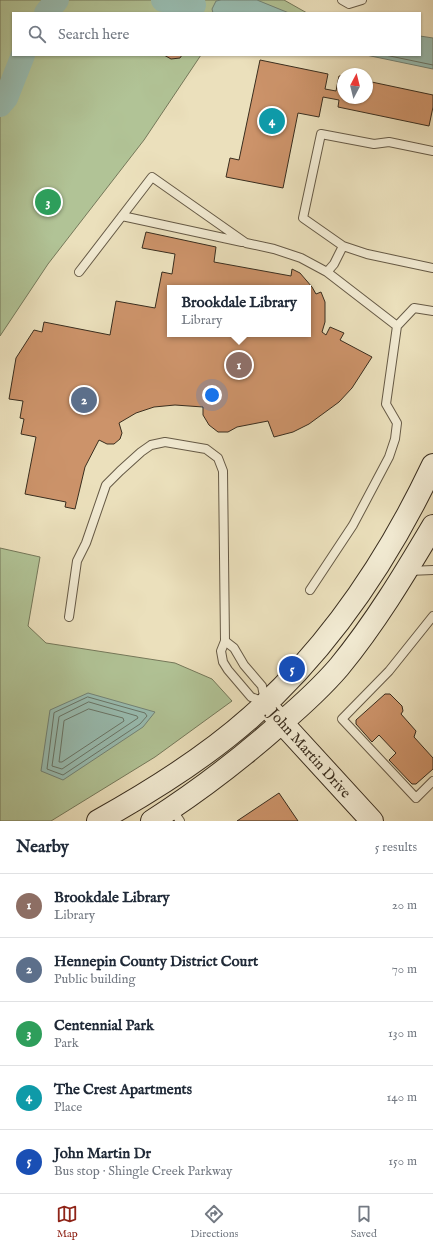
<!DOCTYPE html>
<html lang="en">
<head>
<meta charset="utf-8">
<style>
	:root { --surface:#fff; --page:#f6f6f7; --text:#1f2937; --muted:#747a83; --line:#e0e1e3; --accent:#8f2418 }
	body { margin:0; font-family:"IM FELL English",serif; background:var(--page); color:var(--text) }
	.compass { position:absolute; left:337px; top:68px; width:36px; height:36px; border-radius:50%; background:var(--surface); box-shadow:0 1px 3px #0004; rotate:7deg }
	.you { position:absolute; left:212px; top:395px; width:14px; height:14px; margin:-10px; border:3px solid #fff; border-radius:50%; background:#1a73e8; box-shadow:0 0 0 6px #1a73e833 }
	.badge { display:grid; place-items:center; width:26px; height:26px; border-radius:50%; background:var(--accent); color:#fff; font-size:13px; font-weight:700 }
	.pin { position:absolute; translate:-50% -50%; border:2px solid #fff; box-shadow:0 1px 4px #0006 }
	.popup { position:absolute; left:167px; top:285px; width:144px; height:52px; box-sizing:border-box; display:grid; place-content:center; border-radius:0px; background:var(--surface); filter:drop-shadow(0 1px 3px #0005); font-size:13px; white-space:nowrap; color:var(--muted) }
	.popup b { font-size:15px; color:var(--text) }
	.popup::after { content:''; position:absolute; left:50%; top:100%; margin-left:-8px; border:8px solid transparent; border-top-color:var(--surface) }
	.list { margin:0; padding:0; list-style:none }
	h2 { display:flex; justify-content:space-between; align-items:center; height:52px; margin:0; padding:0 16px; font-size:17px }
	h2 small { font-size:13px; font-weight:400; color:var(--muted) }
	.list li { display:grid; grid-template-columns:26px 1fr auto; gap:12px; align-items:center; box-sizing:border-box; height:64px; padding:0 16px; border-top:1px solid var(--line) }
	.list b { display:block; font-size:15px; white-space:nowrap }
	.list p { margin:0; font-size:13px; white-space:nowrap; color:var(--muted) }
	.list em { font-size:13px; font-style:normal; color:var(--muted) }
	.icon { flex:none; width:22px; height:22px; fill:none; stroke:currentColor; stroke-width:2; stroke-linecap:round; stroke-linejoin:round }
	.map { position:relative; flex:none; width:433px; height:821px; overflow:hidden }
	.search { position:absolute; background:var(--surface); box-shadow:0 1px 3px #0004; left:12px; right:12px; top:12px; height:44px; display:flex; align-items:center; gap:10px; box-sizing:border-box; padding:0 14px; border-radius:0px; color:var(--muted); font-size:15px }
	.sheet { height:372px; background:var(--surface) }
	nav { display:flex; justify-content:space-around; align-items:center; box-sizing:border-box; height:56px; border-top:1px solid var(--line); background:var(--surface); font-size:11px; color:var(--muted) }
	nav a { display:grid; justify-items:center; gap:2px }
	nav .on { color:var(--accent) }
	.map>svg:first-child { display:block }
	.green { fill:#b1c396; stroke:#75785a }
	.water { fill:#98bdb2; stroke:#728377 }
	.lines { fill:none; stroke-linecap:round; stroke-linejoin:round }
	.shore { stroke:#687568; stroke-width:1 }
	.river { stroke:#98bdb2; stroke-width:24 }
	.building { fill:#cc936a; stroke:#392d1e; fill-rule:evenodd }
	.lane-casing { stroke:#665a46; stroke-width:10 }
	.secondary-casing { stroke:#392d1e; stroke-width:24 }
	.lane { stroke:#f2ebd3; stroke-width:8 }
	.secondary { stroke:#f2ebd3; stroke-width:22 }
	.labels { text-anchor:middle; stroke-width:4; stroke-linejoin:round; paint-order:stroke }
	.street-label { font-size:15px; fill:#392d1e; stroke:#f2ebd3 }
</style>
</head>
<body>
<div class="map">
<svg width="433" height="821" viewBox="0 0 433 821">
	<rect width="100%" height="100%" fill="#ebe0bc"/>
	<filter id="stains"><feTurbulence type="fractalNoise" baseFrequency=".005" numOctaves="4"/><feColorMatrix values="0 0 0 0 .2 0 0 0 0 .09 0 0 0 0 .02 0 0 0 .5 -.17"/></filter>
	<radialGradient id="worn" r=".72"><stop offset=".6" stop-color="#630" stop-opacity="0"/><stop offset="1" stop-color="#630" stop-opacity=".3"/></radialGradient>
	<path class="green" d="M0,0H284L307,13H13V55H201L144,140L48,264L0,336Z
		M0,548L40,557L28,626L46,643L175,663L212,679L232,701L155,757L51,821H0Z"/>
	<path class="water" d="M221,0H257L289,13H213L212,9L216,1Z
		M420,36L433,38V69L366,55H420Z
		M88,693L155,712L143,727L63,780L41,771L50,710Z"/>
	<g class="lines">
		<path class="shore" d="M385,55L433,65
			M88,697L145,713L147,716L140,724L63,775L47,769L54,713Z
			M89,702L137,716L138,718L62,769L52,766L59,717Z
			M89,709L123,718L124,721L62,762H59L64,721Z"/>
		<path class="river" d="M163,0L194,5
			M46,13L57,0
			M0,105L6,98L23,55"/>
	</g>
	<path class="building" d="M164,55H182L180,58L171,59Z
		M260,60L328,74L325,89L336,91L339,76H343V98H367V81L433,95V107L429,126L338,107L339,100L323,97L319,117L298,113L283,188L226,177L230,158L239,160Z
		M146,232L216,247L214,262L291,276L292,269L300,273L312,287L316,294L321,292L325,302V322L322,332L326,335L330,327L344,333L340,340L372,357L352,388L339,402L309,424L293,432L274,437L268,421L237,427L228,432H218L209,425L203,415V407L175,405L154,407L136,413L119,423L122,433L120,439L114,444H107L99,440L85,467L75,509L65,507L66,502L25,494L36,437L21,434L24,419L20,418L23,401L9,399L16,358L34,330L42,332L44,322L110,335L116,301L155,308L162,272L172,274L175,254L142,248ZM170,288H308V334H170Z
		M385,694H390L402,706L403,711L401,714L416,731L414,737L433,758V769L416,784H412L389,760L396,753L379,735L372,742L356,724V720Z
		M279,793L298,821H237Z"/>
	<g class="lines">
		<g class="lane-casing">
			<path id="lane" d="M342,0L349,4L362,0
				M433,151L389,142L374,144L321,134L303,218L343,246L367,254L433,268
				M122,216L242,242
				M79,272L152,177L246,243L274,249L301,258L327,272L397,326
				M327,272L334,264L343,246
				M409,571L433,570
				M310,590L353,525L389,457L395,439L397,423L386,404L397,326L414,308L433,311
				M433,616L389,671L342,719L416,798L433,781
				M69,617L77,561L86,543L106,485L120,471L141,452L151,445L165,442L206,449L218,458L223,471L225,641L221,651L223,662L228,670L251,697L264,702
				M225,641L234,648L244,665L262,686L265,701
				M172,809L180,821"/>
		</g>
		<g class="secondary-casing">
			<path id="secondary" d="M273,713L372,821
				M98,821C152,791 205,758 251,717C330,647 388,560 433,465
				M152,821C199,791 238,761 280,724C301,706 321,688 339,667C375,623 404,575 433,526"/>
		</g>
		<use href="#lane" class="lane"/>
		<use href="#secondary" class="secondary"/>
	</g>
	<g class="labels">
		<g class="street-label">
			<text transform="translate(310 753) rotate(48)" y="5">John Martin Drive</text>
		</g>
	</g>
	<rect width="100%" height="100%" filter="url(#stains)"/>
	<rect width="100%" height="100%" fill="url(#worn)"/>
</svg>
<svg class="compass" viewBox="-18 -18 36 36"><path d="M0-13l5 13h-10z" fill="#e53935"/><path d="M0 13l5-13h-10z" fill="#747a83"/></svg>
<div class="you"></div>
<div class="pin badge" style="left:239px;top:365px;background:#8d6e63">1</div>
<div class="popup"><b>Brookdale Library</b>Library</div>
<div class="pin badge" style="left:84px;top:400px;background:#5c6f8a">2</div>
<div class="pin badge" style="left:48px;top:202px;background:#2e9e5b">3</div>
<div class="pin badge" style="left:272px;top:121px;background:#0f9aa8">4</div>
<div class="pin badge" style="left:292px;top:669px;background:#1a4fb4">5</div>
<div class="search"><svg class="icon" aria-label="search" viewBox="0 0 24 24"><circle cx="10" cy="10" r="6"/><path d="M15 15l6 6"/></svg>Search here</div>
</div>
<section class="sheet">
<h2>Nearby<small>5 results</small></h2>
<ul class="list">
<li><span class="badge" style="background:#8d6e63">1</span><div><b>Brookdale Library</b><p>Library</p></div><em>20 m</em></li>
<li><span class="badge" style="background:#5c6f8a">2</span><div><b>Hennepin County District Court</b><p>Public building</p></div><em>70 m</em></li>
<li><span class="badge" style="background:#2e9e5b">3</span><div><b>Centennial Park</b><p>Park</p></div><em>130 m</em></li>
<li><span class="badge" style="background:#0f9aa8">4</span><div><b>The Crest Apartments</b><p>Place</p></div><em>140 m</em></li>
<li><span class="badge" style="background:#1a4fb4">5</span><div><b>John Martin Dr</b><p>Bus stop · Shingle Creek Parkway</p></div><em>150 m</em></li>
</ul>
</section>
<nav>
<a class="on"><svg class="icon" aria-label="map" viewBox="0 0 24 24"><path d="M3 6l6-2 6 2 6-2v14l-6 2-6-2-6 2zM9 4v14M15 6v14"/></svg>Map</a>
<a><svg class="icon" aria-label="directions" viewBox="0 0 24 24"><path d="M12 3l9 9-9 9-9-9zM9 14v-3h6M13 9l2 2-2 2"/></svg>Directions</a>
<a><svg class="icon" aria-label="saved" viewBox="0 0 24 24"><path d="M7 4h10v16l-5-4-5 4z"/></svg>Saved</a>
</nav>
</body>
</html>
